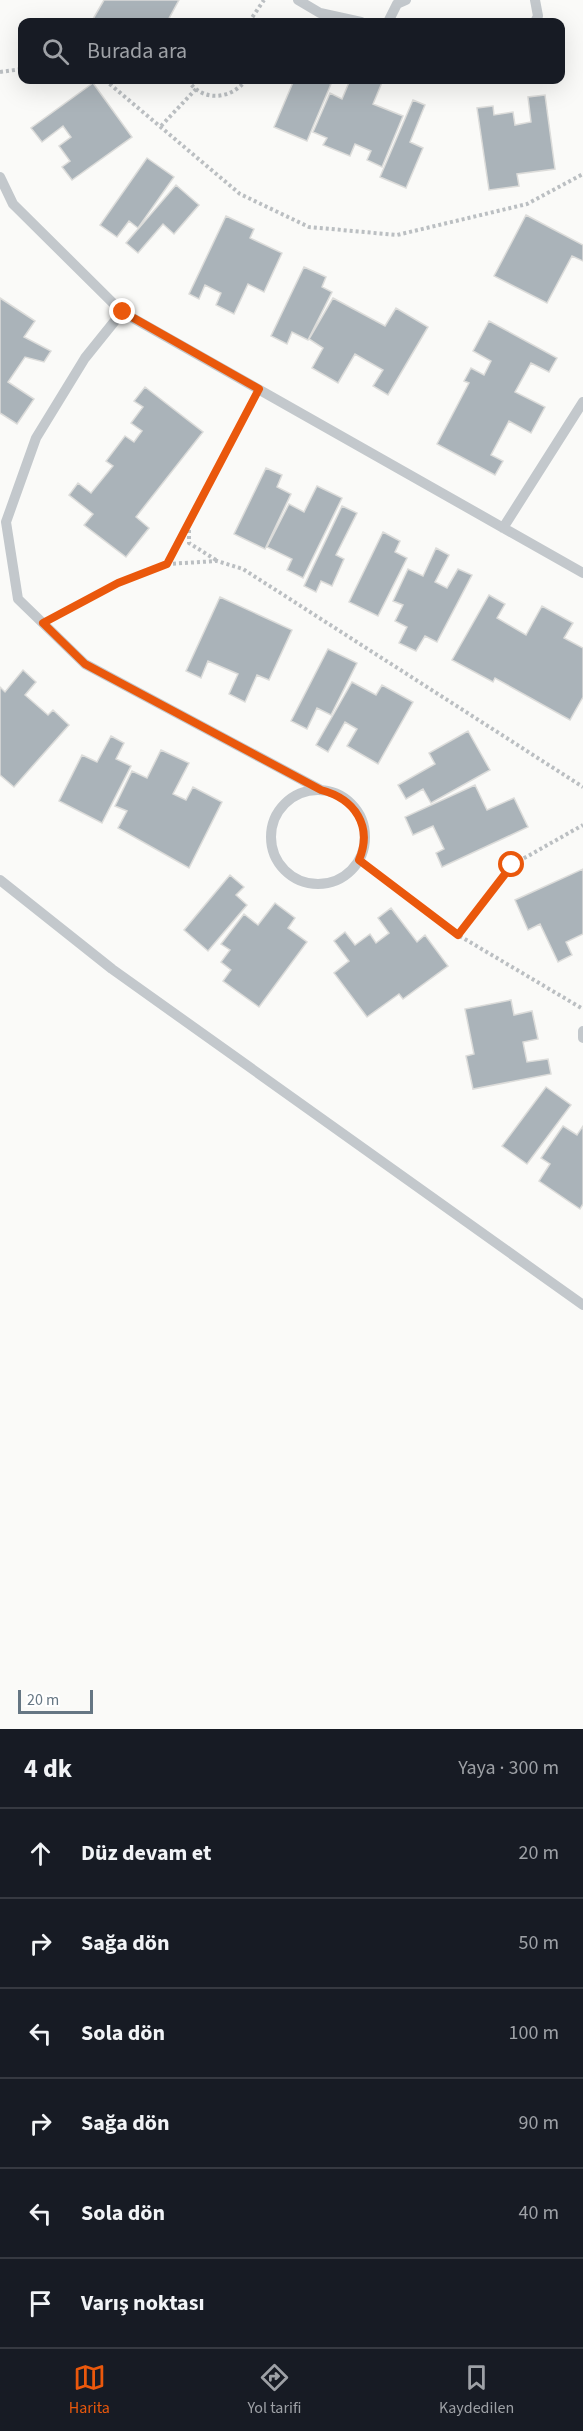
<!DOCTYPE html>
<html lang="tr">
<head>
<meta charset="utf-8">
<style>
	:root { --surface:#171b24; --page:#242831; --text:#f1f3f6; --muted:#9ea1a6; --line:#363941; --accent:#ea580c }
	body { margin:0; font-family:"Source Sans 3",sans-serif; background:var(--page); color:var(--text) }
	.scale { position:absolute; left:18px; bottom:15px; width:75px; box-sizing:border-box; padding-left:6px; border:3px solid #657683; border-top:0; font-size:16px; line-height:21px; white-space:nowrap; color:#657683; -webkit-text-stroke:4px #fff; paint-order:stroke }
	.stop { position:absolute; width:18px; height:18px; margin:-14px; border:4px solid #ea580c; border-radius:50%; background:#fff }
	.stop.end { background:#ea580c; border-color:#fff; box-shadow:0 2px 6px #0008 }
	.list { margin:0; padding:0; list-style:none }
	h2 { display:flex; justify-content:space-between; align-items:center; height:78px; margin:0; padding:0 24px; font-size:26px }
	h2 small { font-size:20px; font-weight:400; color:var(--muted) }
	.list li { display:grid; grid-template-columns:39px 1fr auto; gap:18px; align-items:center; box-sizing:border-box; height:90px; padding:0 24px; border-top:2px solid var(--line) }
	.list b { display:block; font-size:22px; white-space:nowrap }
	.list em { font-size:20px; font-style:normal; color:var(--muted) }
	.icon { flex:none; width:33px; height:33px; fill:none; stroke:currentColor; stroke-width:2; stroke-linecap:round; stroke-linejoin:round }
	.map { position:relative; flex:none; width:583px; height:1729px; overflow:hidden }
	.search { position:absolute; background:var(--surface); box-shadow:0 6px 24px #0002; left:18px; right:18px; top:18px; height:66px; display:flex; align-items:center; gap:15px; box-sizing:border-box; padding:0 21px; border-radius:12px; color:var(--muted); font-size:22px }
	.sheet { height:618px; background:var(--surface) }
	nav { display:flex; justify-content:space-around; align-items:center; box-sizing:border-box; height:84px; border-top:2px solid var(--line); background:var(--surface); font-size:16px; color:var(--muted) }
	nav a { display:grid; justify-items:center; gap:3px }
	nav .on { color:var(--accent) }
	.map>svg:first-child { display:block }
	.building { fill:#aab3b9; stroke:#dcdcda; stroke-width:1.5 }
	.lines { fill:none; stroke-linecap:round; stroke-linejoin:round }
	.path { stroke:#bbbfc2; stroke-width:4; stroke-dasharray:3 3; stroke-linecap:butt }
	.service { stroke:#c3c8cc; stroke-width:10 }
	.route { stroke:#ea580c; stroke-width:8 }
</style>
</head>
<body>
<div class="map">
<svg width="583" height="1729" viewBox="0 0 583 1729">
	<rect width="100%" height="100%" fill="#fafaf8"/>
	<path class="building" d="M104,0H179L167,22H99L93,19Z
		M294,80H320L331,84L307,141L274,127Z
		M350,80H383L373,104L403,116L382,167L367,160L371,151L355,144L350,156L323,145L327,138L313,132L330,93L342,99Z
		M93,83L132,137L72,180L62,167L70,161L59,146L71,137L63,126L42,142L31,128Z
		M545,95L555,169L517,174L519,186L489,190L477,108L493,106L494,115L513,112L515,125L531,122L528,97Z
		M413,100L425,105L410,142L423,148L406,188L380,177Z
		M147,158L174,177L138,228L129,221L117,237L100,225Z
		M176,185L199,205L174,234L163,224L138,253L126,243Z
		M526,215L583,245V261L572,256L547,303L494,276Z
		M226,216L254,229L250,238L282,253L264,292L248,284L234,314L216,305L221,293L205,285L199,299L189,294Z
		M304,267L326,277L322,287L332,292L308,340L292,332L287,344L271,336Z
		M0,298L35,321L24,337L51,351L44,362L25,357L8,382L34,399L17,424L0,413Z
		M333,298L385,326L396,308L428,327L388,395L373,386L383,370L355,354L338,383L312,368L323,348L309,339Z
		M489,321L557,358L549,372L531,363L515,392L545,407L531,433L509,421L491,455L503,461L495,475L437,444L469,383L464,381L471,368L484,375L491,361L473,351Z
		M145,387L203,432L136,517L149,528L126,557L84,525L93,514L69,495L78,483L91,493L113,466L106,461L125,436L134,442L142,431L131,423L143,407L134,401Z
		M266,468L282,475L277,487L291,494L265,549L234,534Z
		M317,486L342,498L303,578L287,570L292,559L267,547L289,504L304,512Z
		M342,506L357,513L336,555L344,559L332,586L321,581L316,592L304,586Z
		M383,532L400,541L395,552L407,558L378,616L349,602Z
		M436,548L449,555L435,582L447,588L458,569L472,575L437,642L425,636L416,651L399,643L407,627L395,621L403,605L393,601L408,569L423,576Z
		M489,595L505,604L497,618L526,635L542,606L573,623L564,638L583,648V697L570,720L495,678L493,682L452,660Z
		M220,597L292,630L269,680L257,675L245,702L229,694L238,674L208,661L201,678L186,671Z
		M328,649L357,663L331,715L317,708L307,729L291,721Z
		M23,670L36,682L25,695L48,715L53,710L69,725L14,787L0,775V687L5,692Z
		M352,682L376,695L382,685L413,702L378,764L347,746L357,729L345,722L328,752L316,745Z
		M468,731L490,770L431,803L423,789L406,799L398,785L435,764L429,753Z
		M111,736L124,743L116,759L131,766L102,823L59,801L82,755L97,762Z
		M161,750L189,763L173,794L186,800L193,787L222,802L189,868L118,828L127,811L115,806L132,771L147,778Z
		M475,785L487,810L514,798L528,827L442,867L436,853L444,849L433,826L413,835L405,817Z
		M583,869V934L566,942L572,955L558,962L540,924L528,930L515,900Z
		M230,875L244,887L236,895L247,905L208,951L184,930Z
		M275,903L295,918L288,928L307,942L259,1007L223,981L231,970L221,962L230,950L221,944L244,914L258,925Z
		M391,908L417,942L425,935L448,966L403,999L399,994L367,1017L334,973L349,961L334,941L345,932L355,945L370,934L376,943L389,933L378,918Z
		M511,1000L514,1015L532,1011L538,1039L523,1042L527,1062L548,1059L551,1074L473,1089L466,1056L474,1054L465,1009Z
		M546,1087L571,1105L527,1164L502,1146Z
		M563,1126L577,1135L583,1126V1204L580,1209L539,1181L550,1164L541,1158Z"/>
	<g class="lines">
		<path class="path" d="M249,22L264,0
			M0,72L22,69
			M105,80L240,194L309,227L397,235L527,204L583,174
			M188,80C202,103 232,99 246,80
			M161,126L196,89
			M216,560L189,543V525L252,403
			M167,564L217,561L243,569L583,787
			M59,614L118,583L167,564L188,526
			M359,860L458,935L583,1009
			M458,935L512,865L583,825"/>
		<path class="service" d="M298,0L320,13L361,22
			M388,22L397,4L406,0
			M535,22L538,16L535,0
			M0,177L13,204L122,312L583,573
			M122,312L85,358L36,438L6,522L18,599L85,664L321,790
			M503,528L583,402
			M271 837a47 47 0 1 1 94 0a47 47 0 1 1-94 0Z
			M0,880L112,969L583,1305
			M583,1031V1038"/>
	</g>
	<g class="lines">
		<path class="route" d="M123,312L259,389L167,564L118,583L43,623L85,664L321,790C355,799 373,826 359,860L458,935L512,865"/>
	</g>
</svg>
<div class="scale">20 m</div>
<div class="stop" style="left:512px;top:865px"></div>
<div class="stop end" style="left:123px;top:312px"></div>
<div class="search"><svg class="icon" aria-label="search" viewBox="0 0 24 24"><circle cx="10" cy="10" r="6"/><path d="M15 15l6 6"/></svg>Burada ara</div>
</div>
<section class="sheet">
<h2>4 dk<small>Yaya · 300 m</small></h2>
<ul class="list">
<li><svg class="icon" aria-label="ahead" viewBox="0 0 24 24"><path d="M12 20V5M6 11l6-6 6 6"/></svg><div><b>Düz devam et</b></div><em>20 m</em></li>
<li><svg class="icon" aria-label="right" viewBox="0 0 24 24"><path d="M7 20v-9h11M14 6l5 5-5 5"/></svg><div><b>Sağa dön</b></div><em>50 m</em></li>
<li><svg class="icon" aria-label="left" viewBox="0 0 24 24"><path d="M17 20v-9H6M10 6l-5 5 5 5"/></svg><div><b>Sola dön</b></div><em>100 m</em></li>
<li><svg class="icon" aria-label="right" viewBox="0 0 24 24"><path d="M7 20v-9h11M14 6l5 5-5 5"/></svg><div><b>Sağa dön</b></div><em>90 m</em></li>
<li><svg class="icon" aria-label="left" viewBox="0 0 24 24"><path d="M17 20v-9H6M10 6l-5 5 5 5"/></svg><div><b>Sola dön</b></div><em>40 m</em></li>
<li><svg class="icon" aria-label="arrive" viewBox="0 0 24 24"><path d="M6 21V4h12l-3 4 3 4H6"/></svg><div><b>Varış noktası</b></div></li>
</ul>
</section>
<nav>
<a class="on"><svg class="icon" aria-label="map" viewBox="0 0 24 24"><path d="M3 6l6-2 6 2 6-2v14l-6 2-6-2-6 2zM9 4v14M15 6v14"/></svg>Harita</a>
<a><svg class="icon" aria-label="directions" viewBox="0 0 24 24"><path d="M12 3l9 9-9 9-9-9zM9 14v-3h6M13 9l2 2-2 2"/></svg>Yol tarifi</a>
<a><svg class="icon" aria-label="saved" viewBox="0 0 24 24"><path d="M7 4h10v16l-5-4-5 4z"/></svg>Kaydedilen</a>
</nav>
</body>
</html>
